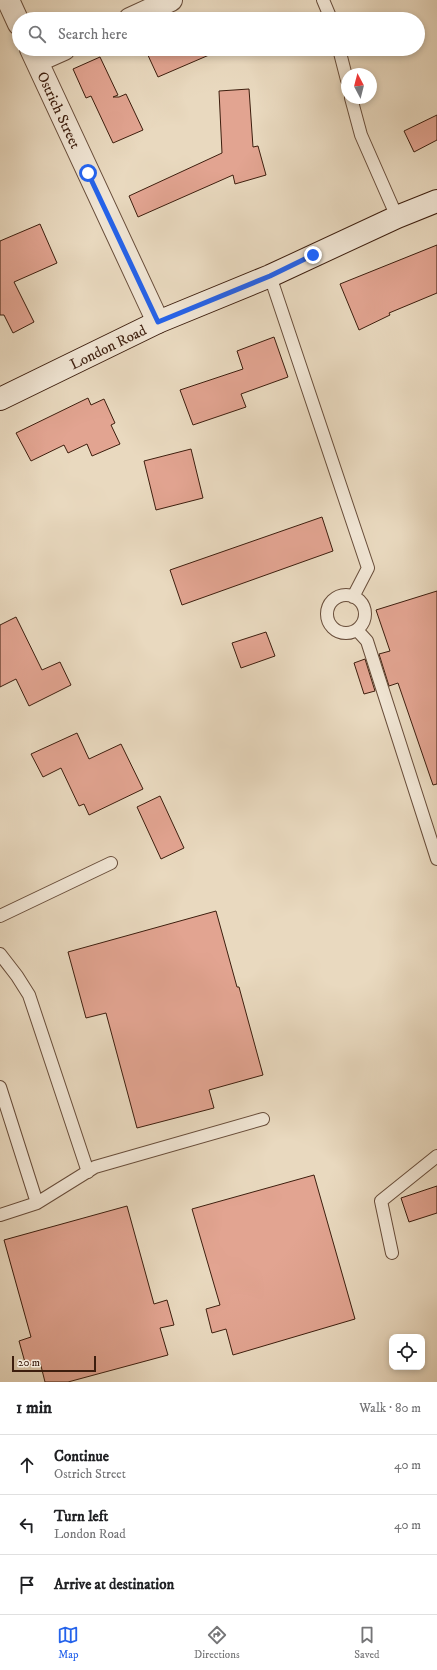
<!DOCTYPE html>
<html lang="en">
<head>
<meta charset="utf-8">
<style>
	:root { --surface:#fff; --page:#f2f2f2; --text:#202124; --muted:#757577; --line:#e0e0e0; --accent:#2563eb }
	body { margin:0; font-family:"IM FELL DW Pica",serif; background:var(--page); color:var(--text) }
	.controls { position:absolute; right:12px; bottom:12px; display:grid; overflow:hidden; border-radius:8px; box-shadow:0 2px 6px #0003 }
	.controls button { width:36px; height:36px; display:grid; place-items:center; padding:0; border:0; border-bottom:1px solid var(--line); background:var(--surface); color:var(--text); font:20px sans-serif }
	.compass { position:absolute; left:341px; top:68px; width:36px; height:36px; border-radius:50%; background:var(--surface); box-shadow:0 2px 6px #0003; rotate:353deg }
	.scale { position:absolute; left:12px; bottom:10px; width:84px; box-sizing:border-box; padding-left:4px; border:2px solid #3d1e0e; border-top:0; font-size:11px; line-height:14px; white-space:nowrap; color:#3d1e0e; -webkit-text-stroke:3px #f1e6d5; paint-order:stroke }
	.stop { position:absolute; width:12px; height:12px; margin:-9px; border:3px solid #2563eb; border-radius:50%; background:#fff }
	.stop.end { background:#2563eb; border-color:#fff; box-shadow:0 1px 4px #0008 }
	.list { margin:0; padding:0; list-style:none }
	h2 { display:flex; justify-content:space-between; align-items:center; height:52px; margin:0; padding:0 16px; font-size:17px }
	h2 small { font-size:13px; font-weight:400; color:var(--muted) }
	.list li { display:grid; grid-template-columns:26px 1fr auto; gap:12px; align-items:center; box-sizing:border-box; height:60px; padding:0 16px; border-top:1px solid var(--line) }
	.list b { display:block; font-size:15px; white-space:nowrap }
	.list p { margin:0; font-size:13px; white-space:nowrap; color:var(--muted) }
	.list em { font-size:13px; font-style:normal; color:var(--muted) }
	.icon { flex:none; width:22px; height:22px; fill:none; stroke:currentColor; stroke-width:2; stroke-linecap:round; stroke-linejoin:round }
	.map { position:relative; flex:none; width:437px; height:1382px; overflow:hidden }
	.search { position:absolute; background:var(--surface); box-shadow:0 2px 6px #0003; left:12px; right:12px; top:12px; height:44px; display:flex; align-items:center; gap:10px; box-sizing:border-box; padding:0 14px; border-radius:22px; color:var(--muted); font-size:15px }
	.sheet { height:232px; background:var(--surface) }
	nav { display:flex; justify-content:space-around; align-items:center; box-sizing:border-box; height:56px; border-top:1px solid var(--line); background:var(--surface); font-size:11px; color:var(--muted) }
	nav a { display:grid; justify-items:center; gap:2px }
	nav .on { color:var(--accent) }
	.map>svg:first-child { display:block }
	.building { fill:#e2a491; stroke:#3d1e0e }
	.lines { fill:none; stroke-linecap:round; stroke-linejoin:round }
	.service-casing { stroke:#684d3a; stroke-width:14 }
	.minor-casing { stroke:#684d3a; stroke-width:24 }
	.secondary-casing { stroke:#3d1e0e; stroke-width:24 }
	.service { stroke:#f1e6d5; stroke-width:12 }
	.minor { stroke:#f1e6d5; stroke-width:22 }
	.secondary { stroke:#f1e6d5; stroke-width:22 }
	.route { stroke:#2563eb; stroke-width:5 }
	.labels { text-anchor:middle; stroke-width:3; stroke-linejoin:round; paint-order:stroke }
	.street-label { font-size:15px; fill:#3d1e0e; stroke:#f1e6d5 }
</style>
</head>
<body>
<div class="map">
<svg width="437" height="1382" viewBox="0 0 437 1382">
	<rect width="100%" height="100%" fill="#e9d9bf"/>
	<filter id="stains"><feTurbulence type="fractalNoise" baseFrequency=".005" numOctaves="4"/><feColorMatrix values="0 0 0 0 .2 0 0 0 0 .09 0 0 0 0 .02 0 0 0 .5 -.17"/></filter>
	<radialGradient id="worn" r=".72"><stop offset=".6" stop-color="#630" stop-opacity="0"/><stop offset="1" stop-color="#630" stop-opacity=".3"/></radialGradient>
	<path class="building" d="M151,49H223L158,77L146,51Z
		M100,57L118,95L113,97H119L126,94L143,130L113,143L91,96L86,98L73,69Z
		M249,89L253,147L258,146L266,175L235,184L233,175L138,217L129,196L222,153L219,91Z
		M437,115V140L414,152L404,131Z
		M40,224L57,263L14,282L34,322L13,333L4,315H0V241Z
		M437,245V293L389,313L390,315L359,330L340,284Z
		M274,337L288,377L241,394L246,407L193,425L180,390L243,369L237,351Z
		M88,398L91,405L104,399L115,423L111,425L120,444L92,456L87,444L68,453L64,445L31,461L16,433Z
		M191,449L203,498L156,510L144,461Z
		M322,517L333,551L182,605L170,570Z
		M437,591V784L433,785L398,683L389,686L379,654L390,651L376,610Z
		M16,617L42,670L60,662L71,685L29,706L16,679L0,687V625Z
		M266,632L275,656L241,668L232,643Z
		M365,659L375,691L364,694L354,663Z
		M77,733L89,759L121,744L143,789L89,815L84,804L79,806L61,768L43,777L31,754Z
		M160,796L184,848L161,859L137,807Z
		M216,911L237,987H239L263,1075L209,1090L214,1108L137,1128L106,1013L86,1018L68,952Z
		M314,1175L355,1319L233,1355L226,1329L212,1333L206,1309L220,1305L192,1209Z
		M437,1186V1213L409,1222L401,1198Z
		M127,1206L154,1304L167,1300L174,1325L160,1328L168,1355L68,1382H45L40,1362L26,1366L19,1341L31,1337L4,1240Z"/>
	<g class="lines">
		<g class="service-casing">
			<path id="service" d="M323,0L331,19
				M339,49L347,80
				M351,98L361,135L397,217
				M270,276L368,568L353,597
				M327 614a19 19 0 1 1 38 0a19 19 0 1 1-38 0Z
				M357,630L367,641L437,859
				M0,916L111,863
				M0,954L17,976L29,995L88,1172
				M0,1087L37,1203
				M0,1215L37,1203L95,1167L263,1119
				M392,1253L381,1201L437,1156"/>
		</g>
		<g class="minor-casing">
			<path id="minor" d="M8,0L19,24
				M130,19L171,0
				M31,49L158,322
				M37,61L64,49"/>
		</g>
		<g class="secondary-casing">
			<path id="secondary" d="M0,399L158,322L270,276L397,217L437,201"/>
		</g>
		<use href="#service" class="service"/>
		<use href="#minor" class="minor"/>
		<use href="#secondary" class="secondary"/>
	</g>
	<g class="lines">
		<path class="route" d="M88,173L158,322L270,276L313,255"/>
	</g>
	<g class="labels">
		<g class="street-label">
			<text transform="translate(59 110) rotate(65)" y="5">Ostrich Street</text>
			<text transform="translate(108 347) rotate(-26)" y="5">London Road</text>
		</g>
	</g>
	<rect width="100%" height="100%" filter="url(#stains)"/>
	<rect width="100%" height="100%" fill="url(#worn)"/>
</svg>
<div class="controls">
<button><svg class="icon" aria-label="locate" viewBox="0 0 24 24"><circle cx="12" cy="12" r="6"/><path d="M12 2v4M12 18v4M2 12h4M18 12h4"/></svg></button>
</div>
<svg class="compass" viewBox="-18 -18 36 36"><path d="M0-13l5 13h-10z" fill="#e53935"/><path d="M0 13l5-13h-10z" fill="#757577"/></svg>
<div class="scale">20 m</div>
<div class="stop" style="left:88px;top:173px"></div>
<div class="stop end" style="left:313px;top:255px"></div>
<div class="search"><svg class="icon" aria-label="search" viewBox="0 0 24 24"><circle cx="10" cy="10" r="6"/><path d="M15 15l6 6"/></svg>Search here</div>
</div>
<section class="sheet">
<h2>1 min<small>Walk · 80 m</small></h2>
<ul class="list">
<li><svg class="icon" aria-label="ahead" viewBox="0 0 24 24"><path d="M12 20V5M6 11l6-6 6 6"/></svg><div><b>Continue</b><p>Ostrich Street</p></div><em>40 m</em></li>
<li><svg class="icon" aria-label="left" viewBox="0 0 24 24"><path d="M17 20v-9H6M10 6l-5 5 5 5"/></svg><div><b>Turn left</b><p>London Road</p></div><em>40 m</em></li>
<li><svg class="icon" aria-label="arrive" viewBox="0 0 24 24"><path d="M6 21V4h12l-3 4 3 4H6"/></svg><div><b>Arrive at destination</b></div></li>
</ul>
</section>
<nav>
<a class="on"><svg class="icon" aria-label="map" viewBox="0 0 24 24"><path d="M3 6l6-2 6 2 6-2v14l-6 2-6-2-6 2zM9 4v14M15 6v14"/></svg>Map</a>
<a><svg class="icon" aria-label="directions" viewBox="0 0 24 24"><path d="M12 3l9 9-9 9-9-9zM9 14v-3h6M13 9l2 2-2 2"/></svg>Directions</a>
<a><svg class="icon" aria-label="saved" viewBox="0 0 24 24"><path d="M7 4h10v16l-5-4-5 4z"/></svg>Saved</a>
</nav>
</body>
</html>
